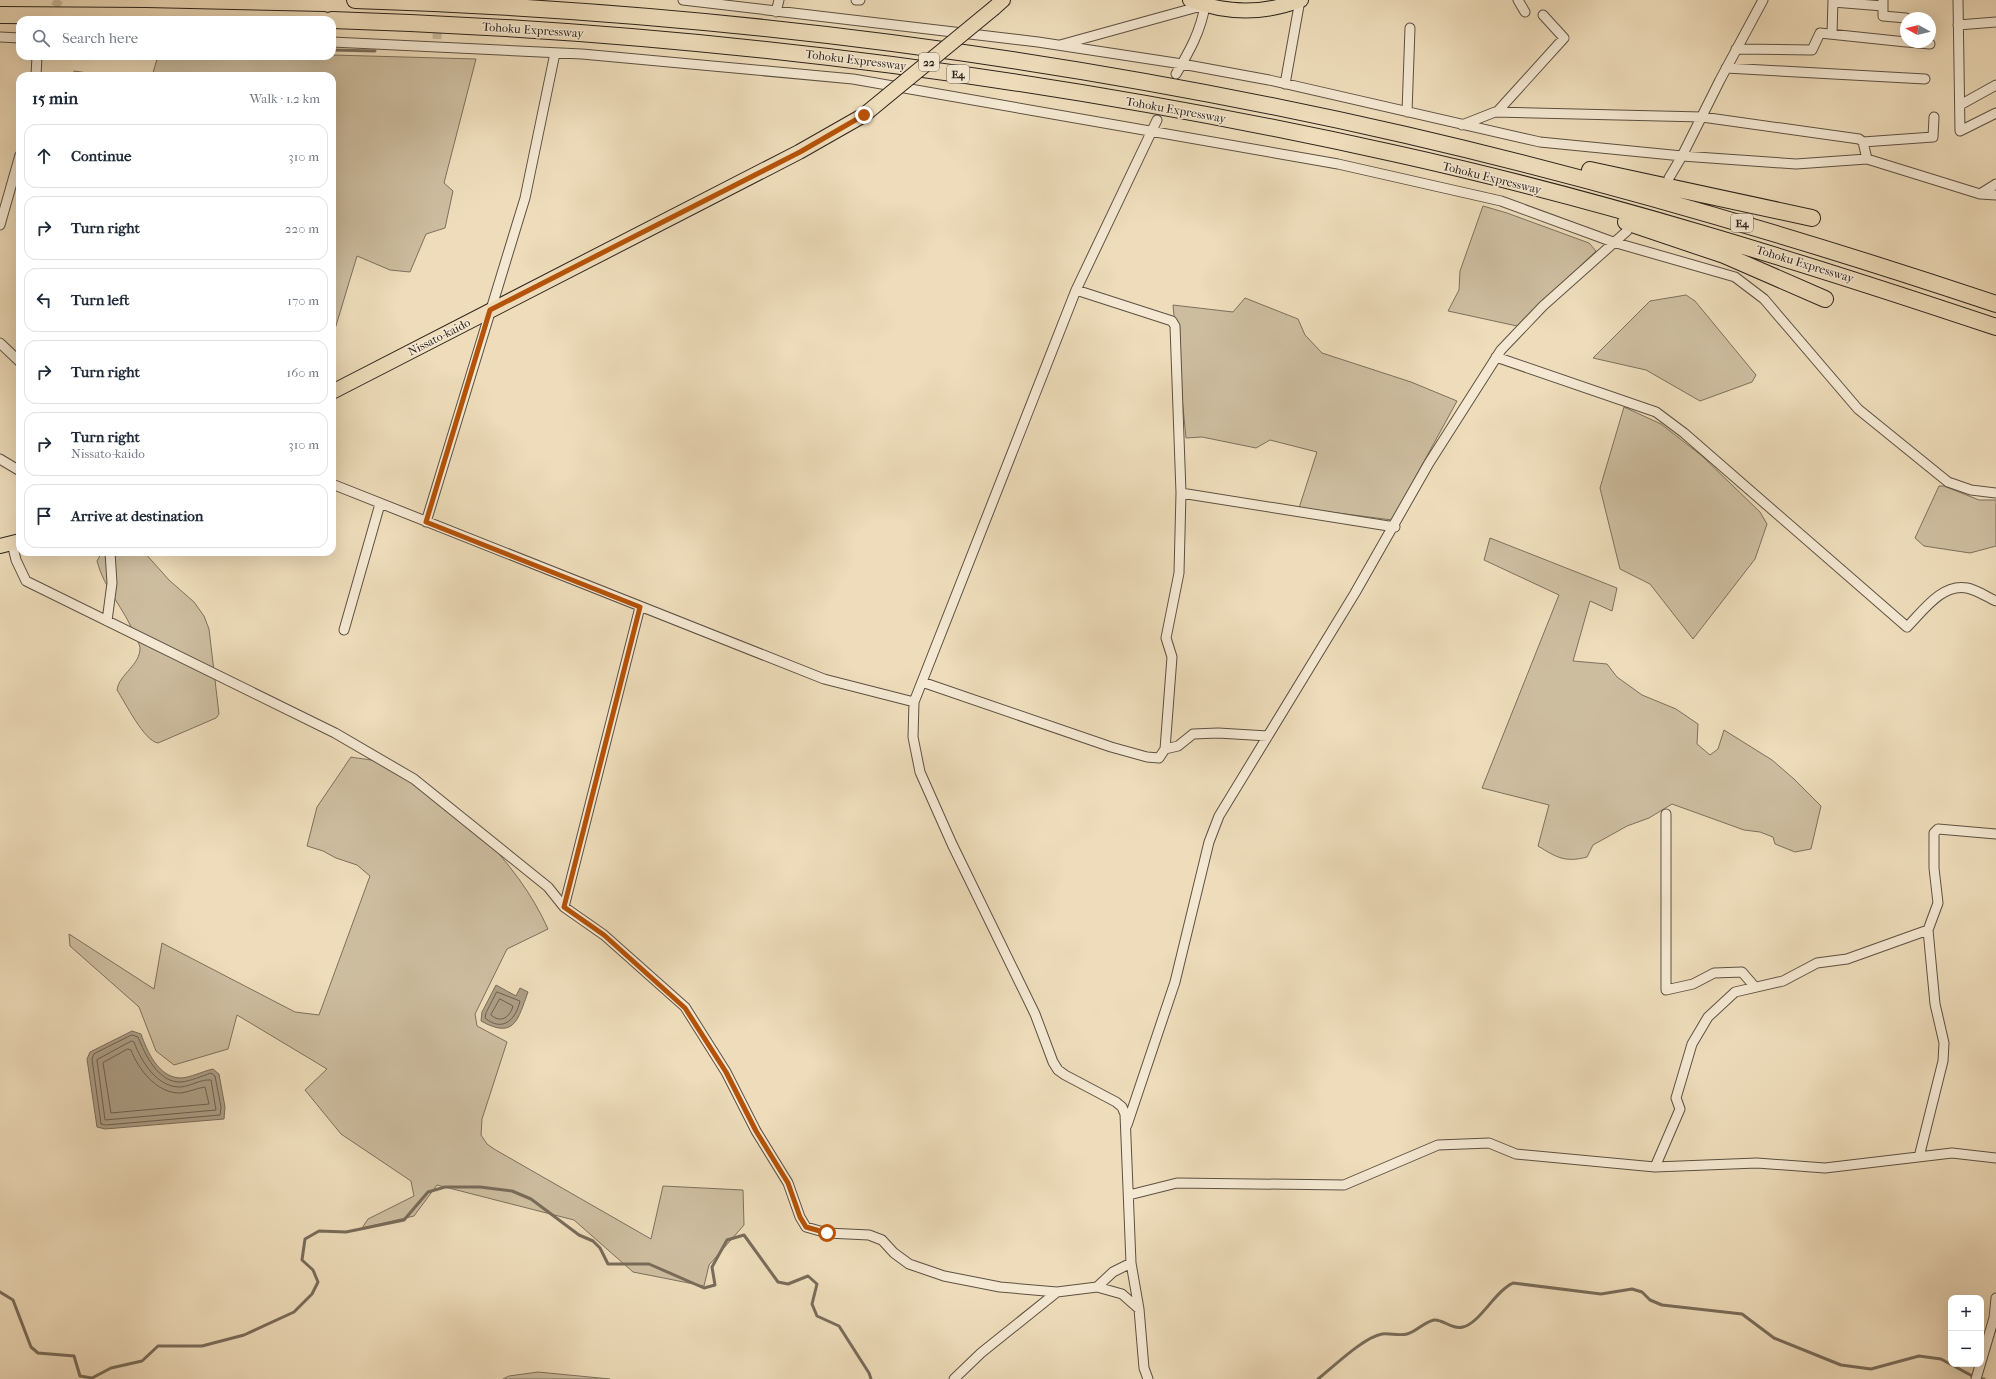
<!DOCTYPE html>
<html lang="en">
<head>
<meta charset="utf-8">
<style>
	:root { --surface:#fff; --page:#f6f6f7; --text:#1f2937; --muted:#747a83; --line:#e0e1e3 }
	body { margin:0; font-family:"IM FELL French Canon",serif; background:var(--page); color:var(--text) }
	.controls { position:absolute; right:12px; bottom:12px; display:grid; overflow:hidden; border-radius:8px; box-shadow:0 4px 16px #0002 }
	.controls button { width:36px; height:36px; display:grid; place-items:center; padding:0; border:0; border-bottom:1px solid var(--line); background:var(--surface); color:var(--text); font:20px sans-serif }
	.compass { position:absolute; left:1900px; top:12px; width:36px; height:36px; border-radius:50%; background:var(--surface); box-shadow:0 4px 16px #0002; rotate:278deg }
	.stop { position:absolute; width:12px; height:12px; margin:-9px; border:3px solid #b45309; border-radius:50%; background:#fff }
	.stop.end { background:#b45309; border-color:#fff; box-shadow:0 1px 4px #0008 }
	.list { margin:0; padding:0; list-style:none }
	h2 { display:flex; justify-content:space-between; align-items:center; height:52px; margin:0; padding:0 16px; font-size:17px }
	h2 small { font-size:13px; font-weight:400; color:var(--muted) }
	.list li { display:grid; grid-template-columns:26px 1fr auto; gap:12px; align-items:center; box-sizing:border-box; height:64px; margin:0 8px 8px; padding:0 8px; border:1px solid var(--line); border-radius:12px }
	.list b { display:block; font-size:15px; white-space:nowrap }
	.list p { margin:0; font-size:13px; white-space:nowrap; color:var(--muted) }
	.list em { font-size:13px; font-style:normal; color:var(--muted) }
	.icon { flex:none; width:22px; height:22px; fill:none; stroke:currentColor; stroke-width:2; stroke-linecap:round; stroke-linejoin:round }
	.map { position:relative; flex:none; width:1996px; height:1379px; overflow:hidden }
	.search { position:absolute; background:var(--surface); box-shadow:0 4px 16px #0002; left:16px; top:16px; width:320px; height:44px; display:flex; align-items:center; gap:10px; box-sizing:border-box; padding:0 14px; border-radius:12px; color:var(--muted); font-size:15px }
	.panel { position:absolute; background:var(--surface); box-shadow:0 4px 16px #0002; left:16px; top:72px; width:320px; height:484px; border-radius:12px }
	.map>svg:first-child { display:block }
	.green { fill:#cdbd9f; stroke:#7d705d }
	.water { fill:#ac9d84; stroke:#796c5a }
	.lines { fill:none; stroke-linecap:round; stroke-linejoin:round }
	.shore { stroke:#6c6050; stroke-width:1 }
	.stream { stroke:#796c5a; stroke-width:3 }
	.minor-tunnel { stroke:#c7b79a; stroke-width:9; stroke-dasharray:9 4.5; stroke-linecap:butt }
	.minor-casing { stroke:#5d5143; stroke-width:11 }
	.primary-casing { stroke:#2d231b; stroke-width:16 }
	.motorway-casing { stroke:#2d231b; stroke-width:18 }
	.minor { stroke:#f4e8d2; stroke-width:9 }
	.primary { stroke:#eedcba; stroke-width:14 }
	.motorway { stroke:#eedcba; stroke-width:16 }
	.primary-bridge-casing { stroke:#2d231b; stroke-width:16; stroke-linecap:butt }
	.primary-bridge { stroke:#eedcba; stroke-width:14 }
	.route { stroke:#b45309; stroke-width:5 }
	.labels { text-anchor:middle; stroke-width:3; stroke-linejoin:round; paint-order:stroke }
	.shield { fill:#f4e8d2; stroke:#695e52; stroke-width:1 }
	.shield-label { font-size:11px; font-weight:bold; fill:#2d231b }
	.street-label { font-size:12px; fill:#2d231b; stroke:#f4e8d2 }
</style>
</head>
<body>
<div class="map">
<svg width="1996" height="1379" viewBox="0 0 1996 1379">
	<rect width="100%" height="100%" fill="#eedcba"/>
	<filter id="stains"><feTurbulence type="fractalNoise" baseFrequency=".005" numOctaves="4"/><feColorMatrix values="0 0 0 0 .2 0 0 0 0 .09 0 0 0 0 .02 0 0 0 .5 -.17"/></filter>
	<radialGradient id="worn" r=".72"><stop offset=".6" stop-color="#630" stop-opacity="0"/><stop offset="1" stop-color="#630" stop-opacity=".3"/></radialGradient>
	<path class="green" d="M332,55L476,59L444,183L453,191L445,228L426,234L410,272L390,270L357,256L332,339V76H152L158,56Z
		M74,71L109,76H73Z
		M1483,206L1507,213L1589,243L1596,251L1517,326L1448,311L1459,290L1460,271Z
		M1686,295L1695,301L1756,375L1752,382L1700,401L1646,370L1593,358L1650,301Z
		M1245,298L1298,319L1305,335L1322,353L1411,382L1457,401L1392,520L1299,508L1317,452L1270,440L1256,448L1202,437L1186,438L1173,305L1233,312Z
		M1624,407L1661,424L1702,456L1760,512L1767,524L1755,559L1693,639L1650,584L1620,569L1600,488Z
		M1939,486H1944L1979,500H1996V546L1970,553L1924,546L1915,538Z
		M1490,538L1617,588L1612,611L1590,601L1573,661L1607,664L1617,677L1642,695L1676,709L1698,724L1697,744L1710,755L1718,749L1724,730L1772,760L1794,779L1821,806L1811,849L1795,852L1775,844L1773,837L1760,832L1744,830L1672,804L1649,818L1627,826L1593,845L1587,857C1565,863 1556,857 1538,846L1549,805L1482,788L1559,595L1484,560Z
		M102,552H144L169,580L194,602L204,616L209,629L219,714L216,718L158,743C144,741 125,702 117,690C119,674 141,665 140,647C139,644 137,639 135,636C125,609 104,589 97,561Z
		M351,757C361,759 372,759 381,763C448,794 518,861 548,929L507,949L475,1014L477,1026L507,1042L482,1119L481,1135L487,1144L494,1149L651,1239L663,1186L743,1190L744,1225L709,1265L704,1286L633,1272L574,1220L437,1185L414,1216L362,1228L368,1219L414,1196L411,1181L341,1134L305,1090L327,1069L237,1015L228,1049L174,1065L156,1051L139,1007L70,946L69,934L154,989L162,943L295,1012L319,1015L370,876L357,865L336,858L323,851L307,846L317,807Z
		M538,1372L610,1379H503L509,1376Z"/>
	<path class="water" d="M496,985L516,996L520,988L528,992C518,1019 515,1040 481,1021L482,1012Z
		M132,1031L141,1034C147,1051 158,1077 180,1078C190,1078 203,1071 213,1069L219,1074L225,1107L224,1119L105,1129L97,1127L87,1059L90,1052Z"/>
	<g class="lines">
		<path class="shore" d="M497,992L520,1001C516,1019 503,1033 485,1018L486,1013Z
			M500,999L513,1006C510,1017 501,1024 491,1015Z
			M132,1035L138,1037C145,1054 158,1083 181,1082C191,1081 202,1076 211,1073L215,1076L221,1107L220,1115L106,1125L101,1124L92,1059L94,1054Z
			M132,1041L134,1042C141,1061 157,1088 181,1087C191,1086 201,1079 211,1080L216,1110L105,1120L97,1060Z
			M128,1049L131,1050C138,1069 157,1094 181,1093C189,1092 197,1088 205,1087L209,1104L111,1113L103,1063Z"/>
		<path class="stream" d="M332,50L375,51
			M0,1292L13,1300L31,1347L38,1353L74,1356L80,1376L92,1378L111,1368L142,1361L158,1346H202L244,1335L294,1312L312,1294L318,1282L313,1270L302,1260L305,1239L319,1231L346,1232L404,1220L428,1192L445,1187H480L512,1191L531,1199L579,1235L593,1241L600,1248L608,1264H649L704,1288L715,1285L712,1267L727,1240L744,1235L778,1282L788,1284L808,1276L817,1284L812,1304L817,1316L839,1326L869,1373L871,1379
			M1318,1379C1333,1367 1364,1337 1382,1334C1390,1333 1399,1336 1407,1334C1416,1332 1424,1322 1434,1320C1443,1319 1452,1330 1463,1327C1480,1323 1495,1291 1513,1283L1601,1294L1632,1289L1642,1292L1650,1300L1662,1305L1742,1314L1774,1338L1841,1365L1871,1369L1919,1356L1941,1359L1976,1378L1984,1379"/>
		<path class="minor-tunnel" d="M48,18L59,0
			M437,39L439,0"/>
		<g class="minor-casing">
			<path id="minor" d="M683,0L1038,42L1182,64L1269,80L1540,142L1682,156L1796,164L1867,159L1980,194L1996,195
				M856,0H860
				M1518,0L1525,12
				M1958,0L1960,131L1996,113
				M1833,2L1883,6V0
				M1883,6V16L1906,18
				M776,12L779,0
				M1958,25L1996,22
				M1832,34L1833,0
				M0,37L20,38
				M332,42L582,54L853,79L1338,164L1501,201L1613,242L1735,277L1764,299L1858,409L1948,482L1971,490L1996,493
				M1907,42L1930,44
				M1060,45L1205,5C1201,31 1189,52 1176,74
				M1736,49L1812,50L1820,33L1906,42
				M1726,68L1925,79
				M36,76L37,56
				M1285,84L1300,0
				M1960,105L1996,85
				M1407,112L1410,28
				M1497,112L1564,38L1543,15
				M1462,125L1495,112L1702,117L1859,139L1863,142L1867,159
				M1863,142L1933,137L1934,117
				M1669,178L1682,156L1720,80L1763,0
				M1980,194L1996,184
				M0,225L20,155
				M0,343L20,362
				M1496,357L1656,412L1684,433L1907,627C1923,611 1942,583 1967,588C1977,590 1987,597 1996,601
				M0,459L20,471
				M332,484L824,679L914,702
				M1181,493L1395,527
				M426,522L525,198L555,53
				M12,543L16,560L26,581L335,733L414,779L548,887L564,907L604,935L685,1007L726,1072L756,1131L788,1183L800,1217L806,1227L827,1233L869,1235L882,1240L894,1253L909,1264L944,1276L1000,1287L1057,1292L1097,1287L1113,1272L1131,1263
				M107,621L112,583L110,552
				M344,630L380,504
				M922,682L1111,747L1147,757L1159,758L1165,749L1172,657L1166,638L1179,573L1181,493L1175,326L1172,321L1076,290
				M1165,749L1178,746L1193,734L1218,733L1268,736
				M1666,814V990L1693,984L1714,973L1742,972L1755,987
				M564,907L640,607
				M1127,1125L1175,982L1209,842L1219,816L1355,593L1429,463L1501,350L1543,306L1627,231
				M1919,1157L1943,1061L1944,1043L1935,1004L1928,930L1938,903L1934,868V833L1938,829L1996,834
				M1655,1167L1680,1109L1676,1098L1692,1044L1708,1017L1735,992L1783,981L1817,963L1847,959L1928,930
				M1129,1195L1177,1183L1344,1185L1438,1145L1489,1143L1516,1154L1655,1167L1757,1163L1825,1168L1952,1153L1996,1158
				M1097,1287L1122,1294L1139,1309
				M954,1379L981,1353L1057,1292
				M1148,1379L1144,1368L1139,1309L1131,1263L1125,1114L1122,1107L1116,1102L1065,1075L1058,1070L1053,1062L1035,1014L952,844L920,772L913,737L914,702L1076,290L1157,120
				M1976,1379L1994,1318L1996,1298"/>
		</g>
		<g class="primary-casing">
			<path id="primary" d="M1190,0C1228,14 1263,14 1301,0
				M994,8L1003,0
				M332,392L799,152L864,115
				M0,546L20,541"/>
		</g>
		<g class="motorway-casing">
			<path id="motorway" d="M355,0C708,11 1061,56 1406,135C1605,181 1802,239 1996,304
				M0,15L146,16L324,20
				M332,20C691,31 1047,76 1397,154C1600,199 1799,261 1996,327
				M1590,170L1812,218
				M1626,222L1724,255L1825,299"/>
		</g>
		<use href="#minor" class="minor"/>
		<use href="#primary" class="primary"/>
		<use href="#motorway" class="motorway"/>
		<g class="primary-bridge-casing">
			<path id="primary-bridge" d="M864,115L994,8"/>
		</g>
		<use href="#primary-bridge" class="primary-bridge"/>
	</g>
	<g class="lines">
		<path class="route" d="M827,1233L806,1227L800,1217L788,1183L756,1131L726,1072L685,1008L604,935L564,907L640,607L426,522L490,310L800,152L864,115"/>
	</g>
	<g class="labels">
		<g class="shield">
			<rect x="919" y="53" width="20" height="18" rx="3"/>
			<rect x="947" y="65" width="22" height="18" rx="3"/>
			<rect x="1731" y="214" width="22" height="18" rx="3"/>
		</g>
		<g class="shield-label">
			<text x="929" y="66">22</text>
			<text x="958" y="78">E4</text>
			<text x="1742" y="227">E4</text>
		</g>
		<g class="street-label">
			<text transform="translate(533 30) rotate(4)" y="4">Tohoku Expressway</text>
			<text transform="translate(856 60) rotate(7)" y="4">Tohoku Expressway</text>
			<text transform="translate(1176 110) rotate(10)" y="4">Tohoku Expressway</text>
			<text transform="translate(1492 178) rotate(14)" y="4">Tohoku Expressway</text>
			<text transform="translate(1805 264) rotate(17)" y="4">Tohoku Expressway</text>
			<text transform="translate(439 337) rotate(-27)" y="4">Nissato-kaido</text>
		</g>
	</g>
	<rect width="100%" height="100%" filter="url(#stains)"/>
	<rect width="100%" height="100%" fill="url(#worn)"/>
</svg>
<div class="controls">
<button>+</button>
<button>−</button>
</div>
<svg class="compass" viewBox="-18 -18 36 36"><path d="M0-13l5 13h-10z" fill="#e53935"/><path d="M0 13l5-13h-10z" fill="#747a83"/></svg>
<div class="stop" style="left:827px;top:1233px"></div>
<div class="stop end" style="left:864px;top:115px"></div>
<div class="search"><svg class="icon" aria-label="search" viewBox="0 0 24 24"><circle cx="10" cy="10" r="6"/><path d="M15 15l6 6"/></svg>Search here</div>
<section class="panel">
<h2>15 min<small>Walk · 1.2 km</small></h2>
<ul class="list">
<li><svg class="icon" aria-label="ahead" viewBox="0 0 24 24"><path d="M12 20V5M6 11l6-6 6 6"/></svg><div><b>Continue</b></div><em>310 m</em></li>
<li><svg class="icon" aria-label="right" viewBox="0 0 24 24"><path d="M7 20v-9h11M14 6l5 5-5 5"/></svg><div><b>Turn right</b></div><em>220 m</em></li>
<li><svg class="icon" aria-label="left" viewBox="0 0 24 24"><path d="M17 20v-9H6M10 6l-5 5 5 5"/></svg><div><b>Turn left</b></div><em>170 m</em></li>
<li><svg class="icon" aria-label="right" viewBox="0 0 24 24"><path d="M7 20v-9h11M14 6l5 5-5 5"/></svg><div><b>Turn right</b></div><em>160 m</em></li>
<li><svg class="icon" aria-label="right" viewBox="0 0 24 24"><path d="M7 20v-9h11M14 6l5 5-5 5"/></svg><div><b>Turn right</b><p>Nissato-kaido</p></div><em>310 m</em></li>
<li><svg class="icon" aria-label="arrive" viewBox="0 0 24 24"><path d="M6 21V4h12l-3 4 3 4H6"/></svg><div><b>Arrive at destination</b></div></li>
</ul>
</section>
</div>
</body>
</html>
